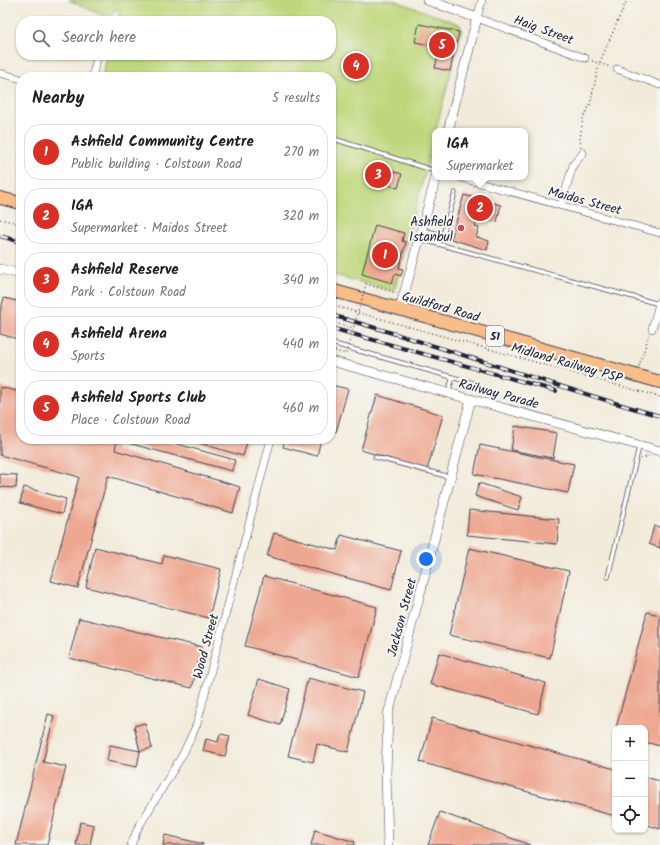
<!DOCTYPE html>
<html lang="en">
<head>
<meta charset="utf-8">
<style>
	:root { --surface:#fff; --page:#f2f2f2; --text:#222; --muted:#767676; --line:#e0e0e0; --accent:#d93025 }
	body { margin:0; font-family:Kalam,sans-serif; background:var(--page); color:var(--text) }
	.controls { position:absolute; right:12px; bottom:12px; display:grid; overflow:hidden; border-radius:8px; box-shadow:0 1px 3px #0004 }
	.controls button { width:36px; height:36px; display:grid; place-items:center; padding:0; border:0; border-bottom:1px solid var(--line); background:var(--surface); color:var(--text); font:20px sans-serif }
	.you { position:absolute; left:426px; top:559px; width:14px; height:14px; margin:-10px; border:3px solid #fff; border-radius:50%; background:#1a73e8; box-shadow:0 0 0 6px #1a73e833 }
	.badge { display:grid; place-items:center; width:26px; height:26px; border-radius:50%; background:var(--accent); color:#fff; font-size:13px; font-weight:700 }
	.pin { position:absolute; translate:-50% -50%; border:2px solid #fff; box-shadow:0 1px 4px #0006 }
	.popup { position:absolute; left:432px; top:128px; width:96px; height:52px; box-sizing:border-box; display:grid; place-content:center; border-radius:8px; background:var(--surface); filter:drop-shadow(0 1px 3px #0005); font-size:13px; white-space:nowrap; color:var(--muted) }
	.popup b { font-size:15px; color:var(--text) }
	.popup::after { content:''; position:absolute; left:50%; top:100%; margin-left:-8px; border:8px solid transparent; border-top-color:var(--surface) }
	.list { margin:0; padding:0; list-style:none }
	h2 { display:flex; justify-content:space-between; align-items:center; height:52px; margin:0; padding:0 16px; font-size:17px }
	h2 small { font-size:13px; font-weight:400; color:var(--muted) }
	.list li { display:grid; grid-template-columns:26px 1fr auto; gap:12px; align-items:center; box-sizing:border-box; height:56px; margin:0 8px 8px; padding:0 8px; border:1px solid var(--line); border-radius:16px }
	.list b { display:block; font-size:15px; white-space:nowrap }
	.list p { margin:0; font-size:13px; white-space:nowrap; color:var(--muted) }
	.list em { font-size:13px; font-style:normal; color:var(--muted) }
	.icon { flex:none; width:22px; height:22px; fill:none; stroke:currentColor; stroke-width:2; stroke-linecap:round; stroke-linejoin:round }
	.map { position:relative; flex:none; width:660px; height:845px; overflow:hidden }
	.search { position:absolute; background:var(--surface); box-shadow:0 1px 3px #0004; left:16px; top:16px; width:320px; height:44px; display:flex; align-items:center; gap:10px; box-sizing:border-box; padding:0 14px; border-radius:16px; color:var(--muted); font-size:15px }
	.panel { position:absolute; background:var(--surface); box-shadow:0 1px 3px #0004; left:16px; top:72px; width:320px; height:372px; border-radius:16px }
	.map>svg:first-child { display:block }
	.green { fill:#bfd77b; stroke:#707c5b }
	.building { fill:#eea790 }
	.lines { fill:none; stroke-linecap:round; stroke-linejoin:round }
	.service-casing { stroke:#414053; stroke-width:5 }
	.minor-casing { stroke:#414053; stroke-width:8 }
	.tertiary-casing { stroke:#414053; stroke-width:10 }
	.trunk-casing { stroke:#414053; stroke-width:14 }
	.path { stroke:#414053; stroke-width:1.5; stroke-dasharray:1 3; stroke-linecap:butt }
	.service { stroke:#fff; stroke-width:3.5 }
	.minor { stroke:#fff; stroke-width:7 }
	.tertiary { stroke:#fff; stroke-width:9 }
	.trunk { stroke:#f8bd89; stroke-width:12 }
	.rail-casing { stroke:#22223b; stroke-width:4 }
	.rail { stroke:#f6f6f2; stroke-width:2.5; stroke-dasharray:8; stroke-linecap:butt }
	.path-bridge { stroke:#414053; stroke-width:1.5; stroke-dasharray:1 3; stroke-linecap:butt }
	.poi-dot { fill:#d1495b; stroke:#f6f6f2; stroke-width:1.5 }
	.labels { text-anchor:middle; stroke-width:4; stroke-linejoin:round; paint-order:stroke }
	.shield { fill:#f6f6f2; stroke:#626272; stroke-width:1 }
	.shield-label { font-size:12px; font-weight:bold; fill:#22223b }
	.street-label { font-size:13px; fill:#22223b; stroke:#f6f6f2 }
	.poi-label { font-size:13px; fill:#22223b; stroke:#f6f6f2; text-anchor:end }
</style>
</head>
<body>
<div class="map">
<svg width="660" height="845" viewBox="0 0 660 845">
	<rect width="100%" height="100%" fill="#f6f6f2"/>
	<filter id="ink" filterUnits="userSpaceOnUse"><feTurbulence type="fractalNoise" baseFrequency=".025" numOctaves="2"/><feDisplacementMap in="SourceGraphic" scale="8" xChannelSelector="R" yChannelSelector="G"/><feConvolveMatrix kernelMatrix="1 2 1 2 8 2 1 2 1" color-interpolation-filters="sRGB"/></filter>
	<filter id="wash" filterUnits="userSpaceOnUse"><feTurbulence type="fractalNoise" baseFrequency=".012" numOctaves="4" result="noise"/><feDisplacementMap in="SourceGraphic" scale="16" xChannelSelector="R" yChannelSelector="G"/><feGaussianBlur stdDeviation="0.9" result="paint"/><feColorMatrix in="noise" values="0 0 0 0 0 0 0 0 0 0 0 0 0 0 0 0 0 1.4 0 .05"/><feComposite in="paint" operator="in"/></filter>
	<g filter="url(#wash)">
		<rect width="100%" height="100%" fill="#f2ebda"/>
		<path class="green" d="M69,0H393L459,24L462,29L394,291L331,274V77H102L108,55H331V21H118L120,10L116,9L108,18Z"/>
		<g id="blocks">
			<path class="building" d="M419,24L459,32L450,71L435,68L440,47L415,42Z
				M391,171L402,174L398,188L388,185Z
				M464,195L501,205L497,222L478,217L475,227L479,228L476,237L489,241L487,250L451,239Z
				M375,225L404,233L402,241L406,242L399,268L403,269L401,276L395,274L392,283L362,274Z
				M4,298L21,302V340L0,334V312Z
				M331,385L348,389L336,432L331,431Z
				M0,387L21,392V439H159L235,460L232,471L117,440L115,450L240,487L233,513L108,476L78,588L51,581L79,477L0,455Z
				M377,395L443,415L427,470L361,450Z
				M515,426L557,433L553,458L511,450Z
				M186,439H248L243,456Z
				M285,439H321L317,456L283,447Z
				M480,445L574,464L568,493L474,474Z
				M0,474L17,475L16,488L0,487Z
				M479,483L522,497L518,510L475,496Z
				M24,487L66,499L62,514L20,503Z
				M469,510L559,519L557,544L467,535Z
				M654,526L660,527V548L649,544Z
				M274,533L337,550L341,535L401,551L391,590L267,556Z
				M95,547L162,564L164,555L221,569L209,618L86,587Z
				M469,548L569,571L550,658L449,635Z
				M264,576L377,607L359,677L245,646Z
				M647,612L660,615V746L645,742V728H616Z
				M79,618L202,647L192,688L69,658Z
				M439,653L546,683L538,714L430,684Z
				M308,678L363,692L348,752L317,744L313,762L288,756Z
				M259,679L290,689L280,725L248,715Z
				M48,714L54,716L43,762L66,767L47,845H16Z
				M432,718L615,769V816L420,762Z
				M145,723L152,748L140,751L134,726Z
				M220,734L230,736L225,756L203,751L206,739L218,742Z
				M110,745L140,751L137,767L107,761Z
				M645,777L660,781V829L645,824Z
				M440,812L530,845H428Z
				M80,822L94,825L90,845H76Z
				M315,830L355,842L354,845H311Z
				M165,835L203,844V845H163Z"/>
		</g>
	</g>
	<g filter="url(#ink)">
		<use href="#blocks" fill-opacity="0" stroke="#414053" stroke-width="1"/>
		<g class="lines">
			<g class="service-casing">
				<path id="service" d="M331,138L435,171
					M423,230L443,235L455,193
					M420,239L659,304
					M331,343L473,383
					M448,392L453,377
					M375,457L450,477
					M608,577L639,447"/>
			</g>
			<g class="minor-casing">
				<path id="minor" d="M482,0L477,18L585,58
					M617,69L660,85
					M0,73L21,79
					M92,77L98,55
					M458,177L660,233
					M561,206L573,165L583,153
					M652,329L660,300
					M131,845L138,828L183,754L197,724L271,439"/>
			</g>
			<g class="tertiary-casing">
				<path id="tertiary" d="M427,0L477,18L448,131
					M0,269L21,274
					M400,309L436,177
					M331,361L660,451
					M388,845L386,773L388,715L471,399"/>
			</g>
			<g class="trunk-casing">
				<path id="trunk" d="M0,198L21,203
					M331,290L660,382"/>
			</g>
			<path class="path" d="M592,61L611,67
				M581,147L580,139L583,118L590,105L599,64L627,0
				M0,219L21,224
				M331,305L660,397
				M331,322L353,328
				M639,366L649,335
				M641,459L649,456"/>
			<use href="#service" class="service"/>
			<use href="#minor" class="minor"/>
			<use href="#tertiary" class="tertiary"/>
			<use href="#trunk" class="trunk"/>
			<g class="rail-casing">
				<path id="rail" d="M0,236L21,242
					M331,315C442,346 549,385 660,416
					M331,328L556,391"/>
			</g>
			<use href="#rail" class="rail"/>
			<path class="path-bridge" d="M331,350L346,354L366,284L397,293"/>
		</g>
	</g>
	<circle class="poi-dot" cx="461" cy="228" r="4"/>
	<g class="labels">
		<rect class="shield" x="486" y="326" width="18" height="20" rx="3"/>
		<g class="shield-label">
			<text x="495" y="340">51</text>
		</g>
		<g class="street-label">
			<text transform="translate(544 29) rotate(20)" y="5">Haig Street</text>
			<text transform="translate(585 200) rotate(15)" y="5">Maidos Street</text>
			<text transform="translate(441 306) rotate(16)" y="5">Guildford Road</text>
			<text transform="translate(567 362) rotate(16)" y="5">Midland Railway PSP</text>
			<text transform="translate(499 393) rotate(15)" y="5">Railway Parade</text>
			<text transform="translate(401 617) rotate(-75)" y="5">Jackson Street</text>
			<text transform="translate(205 646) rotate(-75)" y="5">Wood Street</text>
		</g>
		<g class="poi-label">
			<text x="453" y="226">Ashfield<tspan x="453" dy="15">Istanbul</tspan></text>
		</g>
	</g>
</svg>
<div class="controls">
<button>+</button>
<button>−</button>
<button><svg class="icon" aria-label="locate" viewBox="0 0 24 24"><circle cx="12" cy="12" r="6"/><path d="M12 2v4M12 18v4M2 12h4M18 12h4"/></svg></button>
</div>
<div class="you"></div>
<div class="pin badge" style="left:385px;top:255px">1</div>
<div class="pin badge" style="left:480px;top:208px">2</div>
<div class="popup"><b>IGA</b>Supermarket</div>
<div class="pin badge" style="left:378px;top:175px">3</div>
<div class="pin badge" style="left:356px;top:66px">4</div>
<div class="pin badge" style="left:442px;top:45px">5</div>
<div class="search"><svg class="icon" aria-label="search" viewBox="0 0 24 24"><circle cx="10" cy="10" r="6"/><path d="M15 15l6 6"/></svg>Search here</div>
<section class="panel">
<h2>Nearby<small>5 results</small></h2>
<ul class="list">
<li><span class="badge">1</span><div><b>Ashfield Community Centre</b><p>Public building · Colstoun Road</p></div><em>270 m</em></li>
<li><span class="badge">2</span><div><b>IGA</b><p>Supermarket · Maidos Street</p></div><em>320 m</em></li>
<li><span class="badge">3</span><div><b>Ashfield Reserve</b><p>Park · Colstoun Road</p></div><em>340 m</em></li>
<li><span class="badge">4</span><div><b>Ashfield Arena</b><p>Sports</p></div><em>440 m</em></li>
<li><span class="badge">5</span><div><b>Ashfield Sports Club</b><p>Place · Colstoun Road</p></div><em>460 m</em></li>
</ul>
</section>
</div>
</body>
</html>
